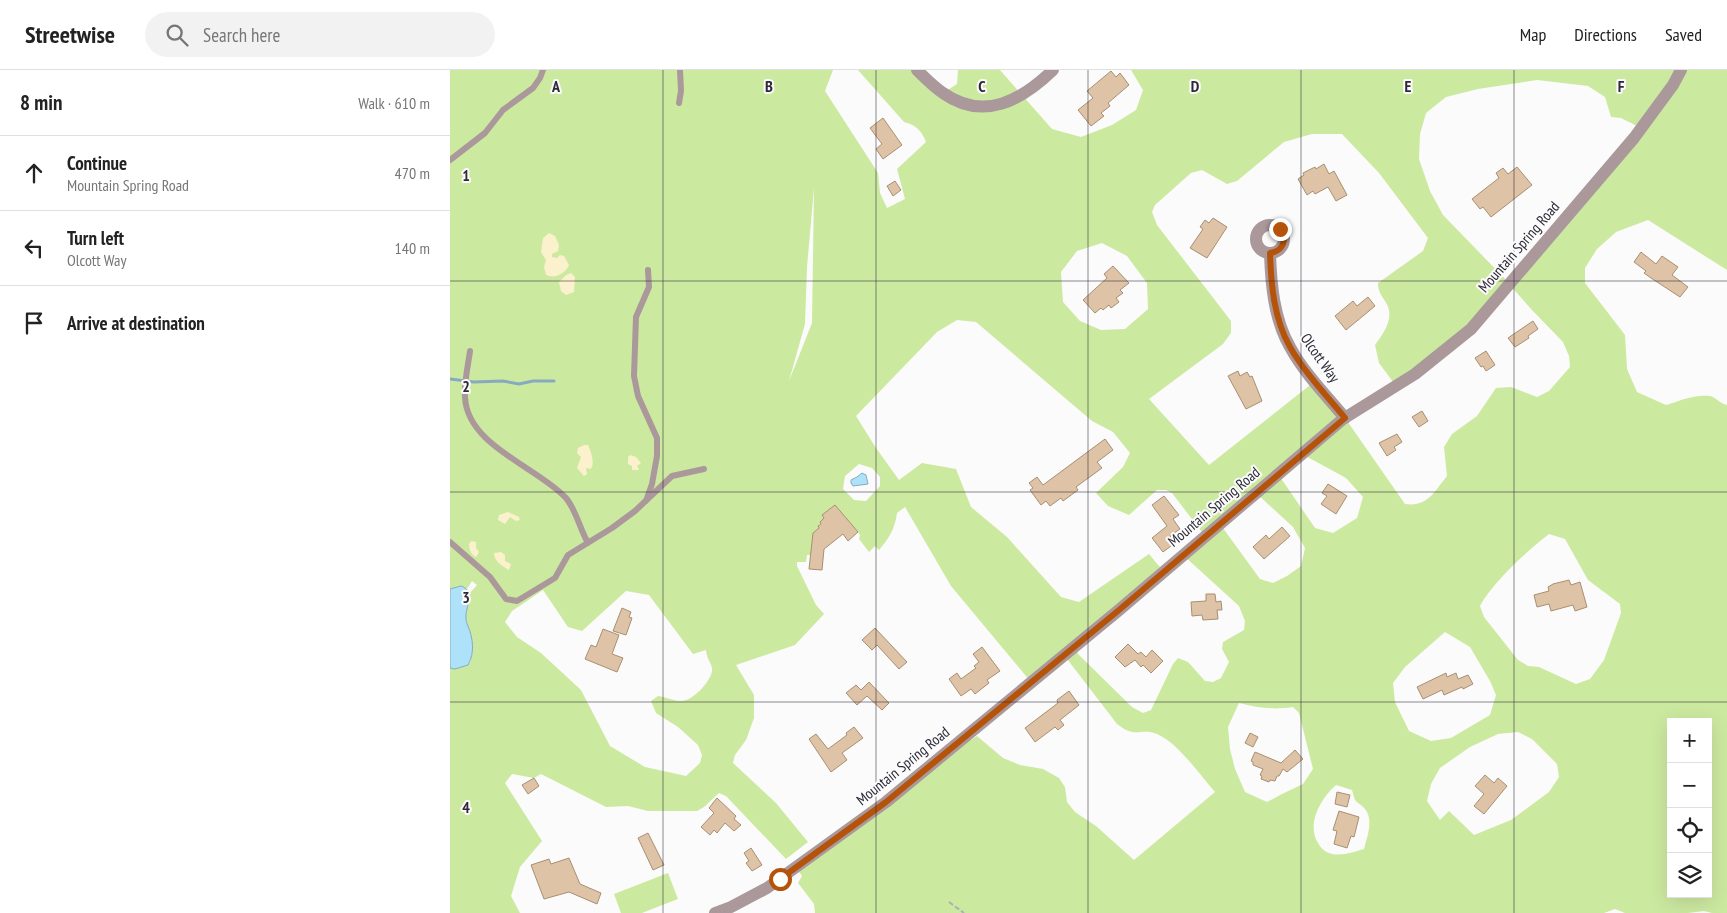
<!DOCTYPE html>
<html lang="en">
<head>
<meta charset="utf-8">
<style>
	:root { --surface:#fff; --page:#f2f2f2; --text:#222; --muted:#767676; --line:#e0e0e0 }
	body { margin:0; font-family:"PT Sans Narrow",sans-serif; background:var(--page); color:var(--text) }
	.controls { position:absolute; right:15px; bottom:15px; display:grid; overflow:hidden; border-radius:0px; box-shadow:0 5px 20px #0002 }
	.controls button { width:45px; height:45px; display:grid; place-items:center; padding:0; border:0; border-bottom:1px solid var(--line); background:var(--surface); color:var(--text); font:25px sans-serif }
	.stop { position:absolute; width:15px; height:15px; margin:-11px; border:4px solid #b45309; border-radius:50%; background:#fff }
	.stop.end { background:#b45309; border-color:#fff; box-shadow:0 1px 5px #0008 }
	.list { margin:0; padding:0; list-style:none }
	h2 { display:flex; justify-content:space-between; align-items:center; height:65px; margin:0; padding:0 20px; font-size:21px }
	h2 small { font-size:16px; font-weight:400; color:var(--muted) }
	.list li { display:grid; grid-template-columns:32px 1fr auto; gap:15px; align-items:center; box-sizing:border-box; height:75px; padding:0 20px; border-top:1px solid var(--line) }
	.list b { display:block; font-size:19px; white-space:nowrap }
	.list p { margin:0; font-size:16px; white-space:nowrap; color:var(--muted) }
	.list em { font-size:16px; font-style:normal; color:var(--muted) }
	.icon { flex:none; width:28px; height:28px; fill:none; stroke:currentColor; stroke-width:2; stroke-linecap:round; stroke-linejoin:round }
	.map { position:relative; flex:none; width:1277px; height:843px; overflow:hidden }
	header { display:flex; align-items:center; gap:30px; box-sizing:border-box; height:70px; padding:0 25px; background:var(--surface); border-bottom:1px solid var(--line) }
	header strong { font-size:24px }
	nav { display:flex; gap:28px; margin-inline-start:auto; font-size:18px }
	.search { width:350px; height:45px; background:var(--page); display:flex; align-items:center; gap:12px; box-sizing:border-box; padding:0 18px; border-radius:28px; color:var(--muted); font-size:19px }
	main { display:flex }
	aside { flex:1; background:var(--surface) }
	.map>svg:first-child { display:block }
	.green { fill:#cce9a0; fill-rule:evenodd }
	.sand { fill:#fbf1cc }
	.water { fill:#ade2fa; stroke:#87aac0 }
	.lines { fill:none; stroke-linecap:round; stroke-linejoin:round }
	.stream { stroke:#87aac0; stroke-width:3 }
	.building { fill:#dec3a6; stroke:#a88f73 }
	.path { stroke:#afaeb3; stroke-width:2; stroke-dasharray:5 2.5; stroke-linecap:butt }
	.service { stroke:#aa989b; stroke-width:6 }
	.minor { stroke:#aa989b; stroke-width:12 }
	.route { stroke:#b45309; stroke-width:6 }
	.grid { fill:none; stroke:#2d2937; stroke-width:1; stroke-opacity:0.55 }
	.labels { text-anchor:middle; stroke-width:4; stroke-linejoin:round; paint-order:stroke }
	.street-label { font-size:15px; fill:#2d2937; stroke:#fbfbfb }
	.grid-label { font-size:16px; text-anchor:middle; font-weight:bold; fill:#2d2937; stroke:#fbfbfb; stroke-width:4; stroke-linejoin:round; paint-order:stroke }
</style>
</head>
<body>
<header>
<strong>Streetwise</strong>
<div class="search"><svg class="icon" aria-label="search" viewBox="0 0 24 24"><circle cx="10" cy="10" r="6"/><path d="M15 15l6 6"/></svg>Search here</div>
<nav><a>Map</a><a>Directions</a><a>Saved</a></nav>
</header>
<main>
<aside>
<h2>8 min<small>Walk · 610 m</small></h2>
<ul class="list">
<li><svg class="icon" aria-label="ahead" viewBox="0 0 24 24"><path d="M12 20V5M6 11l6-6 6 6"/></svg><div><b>Continue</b><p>Mountain Spring Road</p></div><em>470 m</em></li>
<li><svg class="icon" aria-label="left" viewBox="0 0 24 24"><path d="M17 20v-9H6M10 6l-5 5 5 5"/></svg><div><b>Turn left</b><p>Olcott Way</p></div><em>140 m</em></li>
<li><svg class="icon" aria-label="arrive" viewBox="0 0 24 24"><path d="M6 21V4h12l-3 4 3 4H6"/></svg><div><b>Arrive at destination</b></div></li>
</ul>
</aside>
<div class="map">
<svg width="1277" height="843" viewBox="0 0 1277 843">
	<rect width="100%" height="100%" fill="#fbfbfb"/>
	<path class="green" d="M0,0H383L375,21L428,103L430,123L437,138L455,129L447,99L476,72C472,61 466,55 454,52L408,0H467L493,23L507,14L508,0H550L602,59L631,67L662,55L686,40L693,20L681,0H1277V200L1198,150L1166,162L1147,179L1135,198V213L1175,265L1177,299L1187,322L1216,335C1229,331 1245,324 1260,326C1266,327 1270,334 1277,335V843H1262L1254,841L1238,843H1175L1165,839L1154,843H365L364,834L348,813L352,806L349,802L517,665L521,670L527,666L553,688L570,695L593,699L609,708L615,717L617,732L625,742L646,756L684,790L765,722C750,705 728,673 707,664C690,657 687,670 667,654L614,585L581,612L501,516L455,437L447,443C445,459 439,468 429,480L425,476L419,482L409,469L410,465L408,462L385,435L373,445L374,448L368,456L369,458L361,485H357L356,492H347V496L366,535L374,544L345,575L286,595L304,625V648L296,670L285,685L283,693L326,733L358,772L336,789L276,726L269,723L254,737L247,741H198L178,736L156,737L91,704L84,708L62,704L55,713L92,771L70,797L61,826L70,843H0V598L5,599L20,593C25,575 19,566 16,549C15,542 19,533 18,525L27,515L22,511L17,519L11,516L0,519ZM1087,10L1138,16L1155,27L1161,47L1171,48L1191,58L1059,213L993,145L980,121L969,89L970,64L976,43L996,27L1028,19ZM862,64H892L929,103L978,168L973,181L928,213C928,221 931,225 935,231C946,247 934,262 925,275L929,293L946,316L1021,259L1059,214L1081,239L1113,272L1119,286L1120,297L1099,321L1087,327L1061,317L1046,318L1027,346L1002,364L994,377L997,406C984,422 978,437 955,434L895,348L864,312L759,395L699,329L773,274L781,263V251L707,155L702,142L705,135L741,103L752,100L777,114L787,111L834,72ZM364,118L362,253L339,311L355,254L357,197ZM652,173L677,186L697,213L698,239L675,259L651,260L630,251L613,232L611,202L627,181ZM507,250L526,252L642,351L663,362L680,383L673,397L646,423L658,436L679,445L707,420H716L722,423L755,466L733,485L789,536L795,551L794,560L773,572L772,579L779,592L771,608L763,612L755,611L738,592L728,588L723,594L701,640L693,643L682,637L628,584L627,580L714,502L699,484L629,532L611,527L557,467L521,437L506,399L472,393L449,410L426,378L406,346L487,262ZM852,384L896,408L913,427L907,448L883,463L865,458L828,404ZM409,394L422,398L430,407V416L416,431L404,430L393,419L395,406ZM806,423L843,457L855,478L851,496L837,506L823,513L810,509L770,454ZM1099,464L1115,469L1138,510L1170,534L1171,543L1154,590L1140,609L1126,614L1089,597L1078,596L1068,590L1034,547L1030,536C1042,513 1078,480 1099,464ZM93,520L118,557L132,561L176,521L199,525L243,584L256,580C257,590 261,592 262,598C264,608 245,628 236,630C227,633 217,627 208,626L201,631L206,643L228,657L248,675L252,685L250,693L236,706L195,697L160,676L131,620L91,583L67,567L55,552L62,541ZM995,562L1020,577L1040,611L1046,625L1040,645L1001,668L981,671L959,661L945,632L943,613L955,597ZM789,633C808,638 824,640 843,637L849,643L863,699L853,714L832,724L817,732L795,722L785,699L780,679L778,657ZM1221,652H1258V824H1221ZM1068,662L1082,669L1107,694L1109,707L1099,722L1061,750L1024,765L999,741L990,750L977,731L981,714L990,698L1020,677L1048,664ZM886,715L902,720C906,736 906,729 915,739C924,750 917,767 914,779C904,782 890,787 879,783C875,782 870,777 868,773C856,754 871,728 886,715Z
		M218,803L228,829L192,843H171L164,824Z"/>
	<path class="sand" d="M99,163L105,166L109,175L108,181L102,184V187L107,188L110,185L114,186L119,195C115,204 105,209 96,205L94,197L96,190L91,182L93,168Z
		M121,203L125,207L124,222L116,225L111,221L109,212L116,205Z
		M134,375H138C141,382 145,392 141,399L136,398L137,404L134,406L127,398L131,387L127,383L128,378Z
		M180,385L186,387L191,393L187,396L189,399L188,400H182V396L178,394V387Z
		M58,442L69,447L70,450L66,451L60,447L55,454L48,450L49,445Z
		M21,471L26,472V478L29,482L26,487C21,485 19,479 19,474Z
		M51,482L55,485V491L61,494L59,500C52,496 44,491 44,483Z"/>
	<path class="water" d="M412,403L416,405L418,414L403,416L401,413V410L407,407Z
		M11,516C26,521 15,537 16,548C16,552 17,553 18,556C23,568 25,583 18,595L5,599L0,598V519Z"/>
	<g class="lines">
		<path class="stream" d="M0,309L24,312L53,311L69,314L83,311H104"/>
	</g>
	<path class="building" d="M661,1L666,7L670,3L679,15L658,33L660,36L651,43L654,46L641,56L628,40L643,28L637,21Z
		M433,48L452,75L433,89L426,79L432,74L420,58Z
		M874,94L879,104L884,101L897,125L886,131L878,117L865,124L863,121L857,125L848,109L854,105L853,103L865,97L866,99Z
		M1067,97L1082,115L1041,147L1033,137L1030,139L1022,129L1049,108L1046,103L1053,98L1058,104Z
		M445,111L451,120L443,126L437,116Z
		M763,148L777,157L757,188L740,178L753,159L750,157L755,150L759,153Z
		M1191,182L1206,194L1212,186L1228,197L1222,205L1238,217L1230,227L1201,208L1194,203L1196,201L1184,192Z
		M663,196L679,213L670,220L673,223L666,228L669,232L661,238L659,235L653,240L651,238L645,243L633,230L657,208L654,204Z
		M918,227L925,236L896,260L885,246L903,231L907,236Z
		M1083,251L1088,259L1078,266L1079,268L1065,277L1058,268Z
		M1036,281L1045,295L1036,301L1033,296L1031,297L1025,288Z
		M788,301L790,306L797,302L800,307L802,306L812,331L796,339L778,306Z
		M972,341L978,351L969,357L962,347Z
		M947,364L952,372L944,377L946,380L937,386L929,373Z
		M655,369L663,380L647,392L652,398L626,417L628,420L613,431L611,428L600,436L596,431L591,435L580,420L583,418L579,413L587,407L593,415Z
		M878,414L897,426L886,444L871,434L877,426L872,423Z
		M714,426L729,445L723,449L730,459L720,466L725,473L713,482L702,468L717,456L702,435Z
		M385,435L408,462L398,471L393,464L374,479L372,500L359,499L363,463L369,458L368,456L371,454L370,452L374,448L372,445Z
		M832,457L840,466L814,489L803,477L816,465L819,469Z
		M1119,510L1121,515L1130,512L1137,537L1125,541L1123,535L1101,541L1099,534L1087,537L1084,525L1099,521L1098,517L1103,514Z
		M756,524H765L766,532L771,531L772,540H767L768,549L753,550L752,545L742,546L741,532L756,531Z
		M172,538L181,542L179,547L182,548L176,565L163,561Z
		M425,558L457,592L449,599L427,575L422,580L412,570Z
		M153,559L169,565L162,584L173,588L167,602L135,589L141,575L146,577Z
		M678,574L688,584L691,582L696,587L702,580L713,591L701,603L693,595L691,597L685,590L675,597L665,587Z
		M532,577L550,601L537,610L539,613L525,624L521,619L511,626L499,609L507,603L511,609L526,598L524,596L529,592L523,584Z
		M996,603L997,607L1006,603L1008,609L1018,605L1023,614L1013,619L1012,617L994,625L992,620L973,629L967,617Z
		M419,612L439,633L432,640L417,626L407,635L396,623L406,615L411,620Z
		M619,621L629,635L610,650L614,655L608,660L605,657L585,672L575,658L608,633L607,630Z
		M404,657L413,668L392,683L397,690L381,702L359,669L366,664L378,679L397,665L396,663Z
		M800,663L808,667L803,677L795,673Z
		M845,680L853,689L837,702L833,699L829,706H827L825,711L820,710L819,712L811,709L812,706L810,705L813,699L803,695V692L801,691L805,682L831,693Z
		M1035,705L1044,713L1048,708L1057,716L1034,744L1024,736L1034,724L1025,716Z
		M84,708L89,716L78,724L72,715Z
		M887,722L900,725L897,737L885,734Z
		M267,728L286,746L284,749L291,755L284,761L275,753L267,763L264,760L260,765L251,757L264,743L259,738Z
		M889,741L909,747L904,767L901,766L897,778L884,774L887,761L883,760Z
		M198,763L214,795L203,800L188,768Z
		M301,778L312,795L302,801L296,793L299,791L294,783Z
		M119,788L130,814L151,823L147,834L119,822L94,829L81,795L99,789L101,794Z"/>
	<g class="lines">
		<path class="path" d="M499,832L514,843"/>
		<path class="service" d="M229,33L231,21L230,0
			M0,90L35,63L53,40L83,18L90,8L93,0
			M20,281C18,296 14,312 15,327C17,376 88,397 116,428C126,440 130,459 138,473
			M196,431L202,414L207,386V368L188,326L184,306L186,247L199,217L198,200
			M0,472L40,507L56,529L67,531L105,508L118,485L162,458L185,441L222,406L254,399"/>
		<path class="minor" d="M467,0C475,8 484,17 493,23C534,52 572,30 603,0
			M806 169a14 14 0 1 1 28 0a14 14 0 1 1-28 0Z
			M820,183C821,215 824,249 840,277C854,303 876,325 895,348
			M265,843L281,837L317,818L436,732L669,540L893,349L965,304L1021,259L1184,68L1223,15L1231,0"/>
	</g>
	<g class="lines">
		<path class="route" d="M330,809L436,732L669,540L895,348C876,325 855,303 840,277C824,249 821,215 820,183C833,181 838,170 830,159"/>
	</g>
	<path class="grid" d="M213,0V843M426,0V843M638,0V843M851,0V843M1064,0V843M0,211H1277M0,422H1277M0,632H1277"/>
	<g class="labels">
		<g class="street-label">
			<text transform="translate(1069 177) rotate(-49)" y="5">Mountain Spring Road</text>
			<text transform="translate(870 288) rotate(55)" y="5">Olcott Way</text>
			<text transform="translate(764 437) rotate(-40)" y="5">Mountain Spring Road</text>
			<text transform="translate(453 696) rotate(-39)" y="5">Mountain Spring Road</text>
		</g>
	</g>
	<g class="grid-label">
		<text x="106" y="22">A</text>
		<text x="319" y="22">B</text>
		<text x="532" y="22">C</text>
		<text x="745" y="22">D</text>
		<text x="958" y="22">E</text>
		<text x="1171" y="22">F</text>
		<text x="16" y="111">1</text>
		<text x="16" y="322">2</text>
		<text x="16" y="533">3</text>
		<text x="16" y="743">4</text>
	</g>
</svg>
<div class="controls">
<button>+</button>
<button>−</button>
<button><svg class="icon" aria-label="locate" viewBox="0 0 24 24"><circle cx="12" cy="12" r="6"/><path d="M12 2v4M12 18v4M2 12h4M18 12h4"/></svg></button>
<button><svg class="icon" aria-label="layers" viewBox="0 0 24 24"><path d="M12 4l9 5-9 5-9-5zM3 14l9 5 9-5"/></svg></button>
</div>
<div class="stop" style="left:330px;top:809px"></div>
<div class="stop end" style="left:830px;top:159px"></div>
</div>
</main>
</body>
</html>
